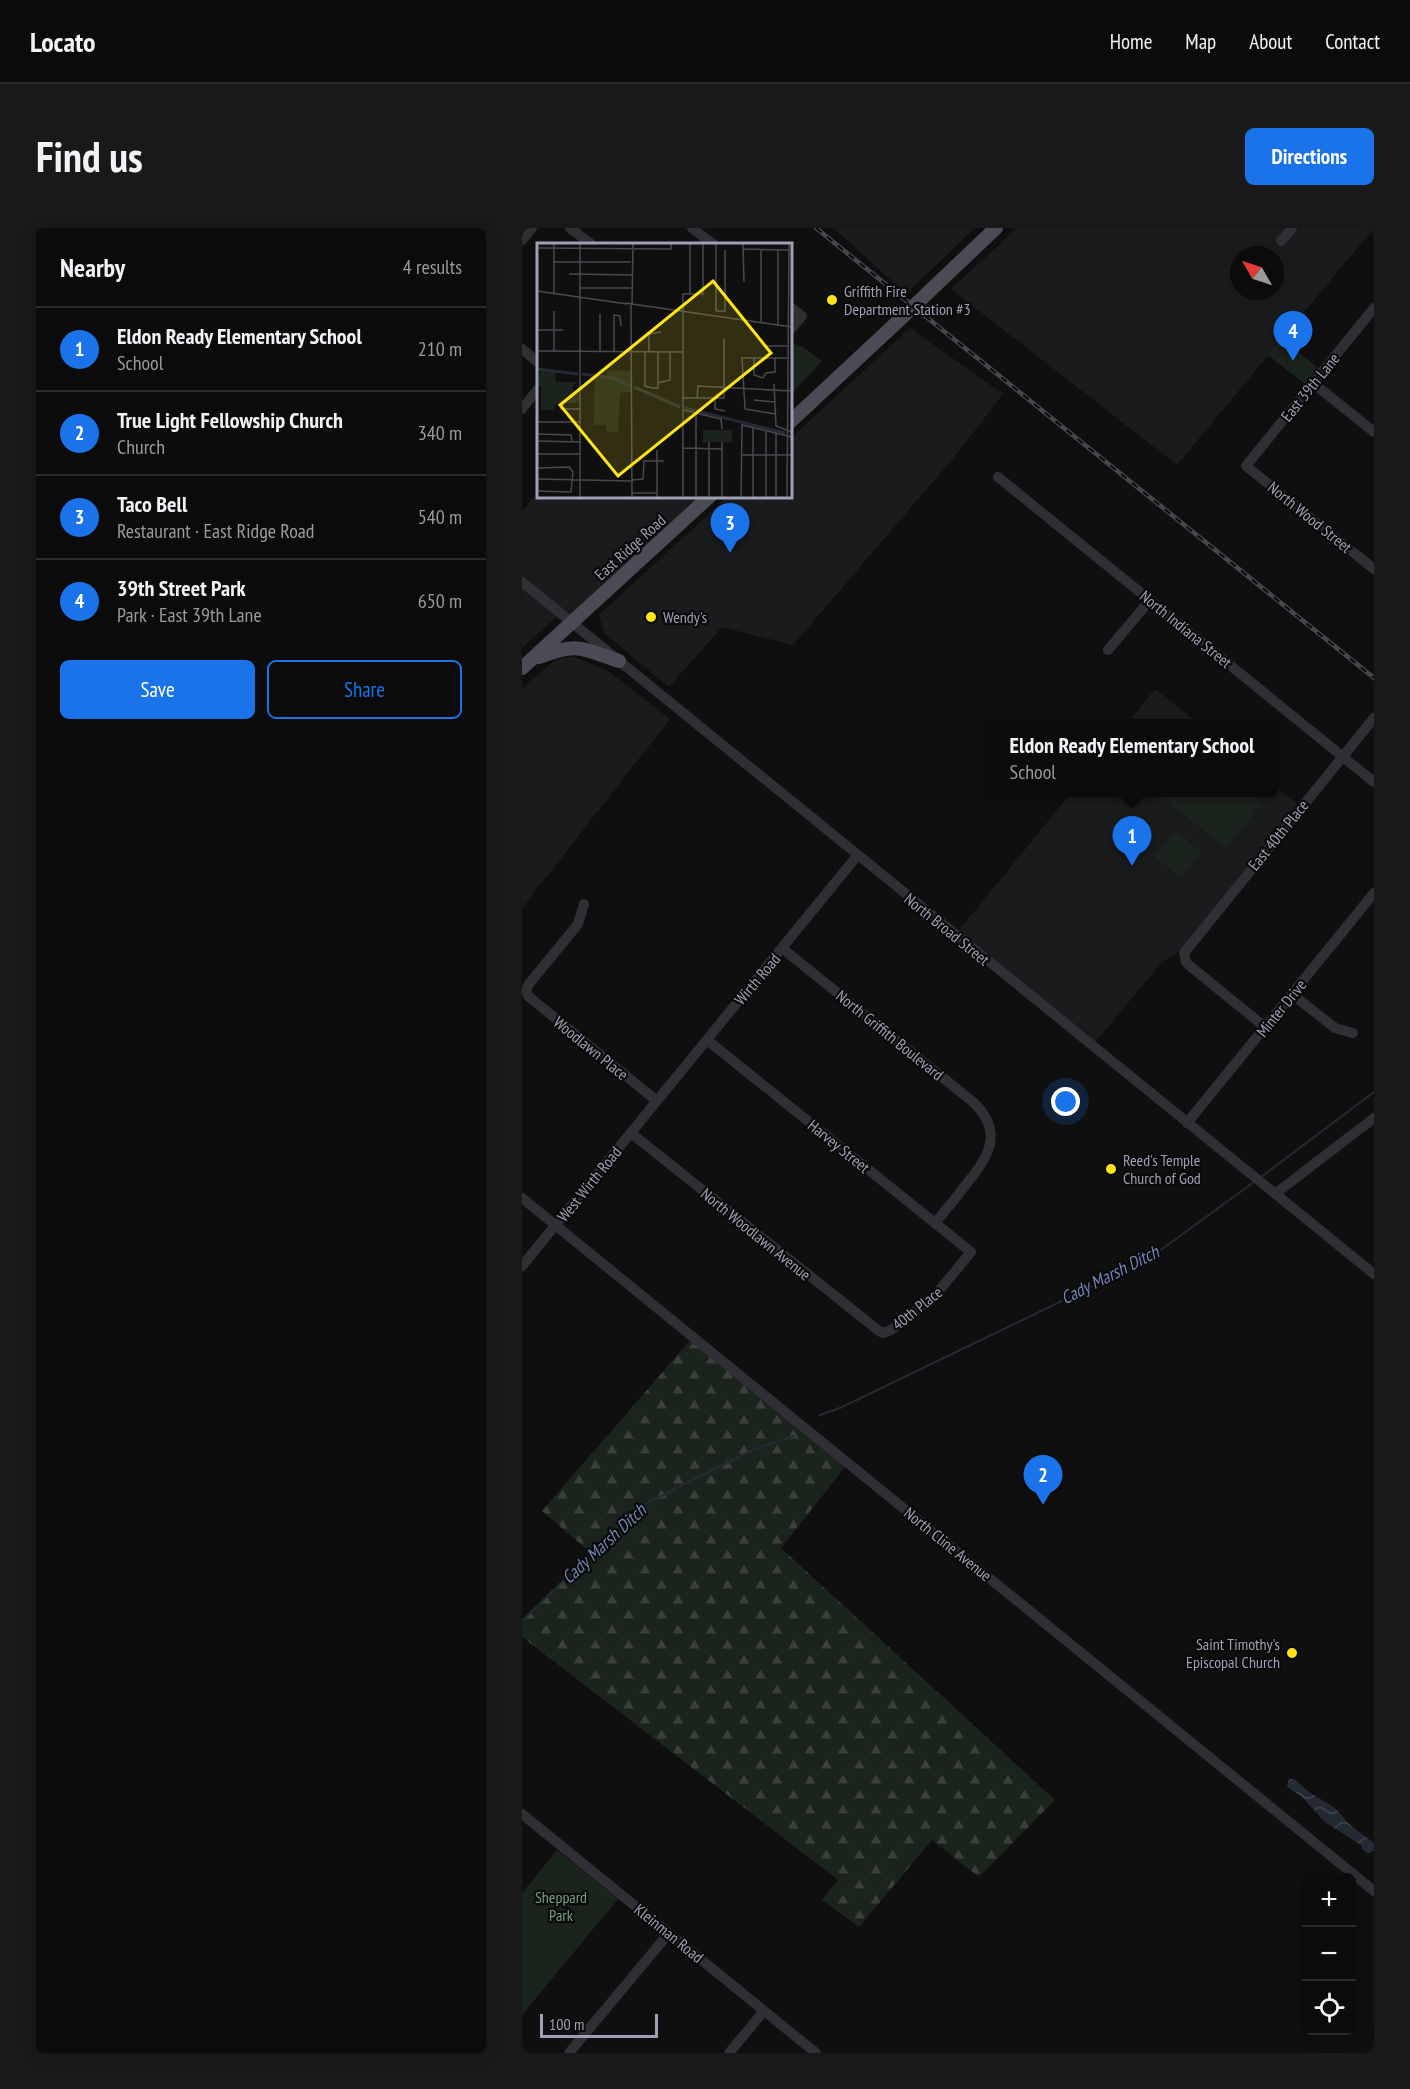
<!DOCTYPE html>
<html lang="en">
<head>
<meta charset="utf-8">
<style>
	:root { --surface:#0b0b0c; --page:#19191a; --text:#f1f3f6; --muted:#9a9b9d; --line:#2b2b2d; --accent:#1a73e8 }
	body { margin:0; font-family:"PT Sans Narrow",sans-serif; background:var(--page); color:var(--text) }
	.controls { position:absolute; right:18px; bottom:18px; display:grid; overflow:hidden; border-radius:9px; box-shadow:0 3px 15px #0003 }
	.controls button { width:54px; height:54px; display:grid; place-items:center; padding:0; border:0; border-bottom:2px solid var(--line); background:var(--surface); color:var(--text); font:30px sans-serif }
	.compass { position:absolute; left:708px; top:18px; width:54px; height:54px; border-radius:50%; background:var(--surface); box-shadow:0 3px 15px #0003; rotate:309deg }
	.scale { position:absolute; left:18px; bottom:15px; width:118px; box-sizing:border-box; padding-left:6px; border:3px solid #9ea0b3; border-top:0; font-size:16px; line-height:21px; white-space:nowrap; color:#9ea0b3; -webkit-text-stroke:4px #0a0a0b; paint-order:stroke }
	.you { position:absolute; left:544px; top:874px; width:21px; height:21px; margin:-15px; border:4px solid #fff; border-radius:50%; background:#1a73e8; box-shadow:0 0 0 9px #1a73e833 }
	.badge { display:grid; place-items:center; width:39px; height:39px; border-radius:50%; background:var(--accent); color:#fff; font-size:20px; font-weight:700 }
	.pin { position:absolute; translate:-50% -50px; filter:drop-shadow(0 2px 3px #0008) }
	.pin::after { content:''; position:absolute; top:32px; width:21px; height:18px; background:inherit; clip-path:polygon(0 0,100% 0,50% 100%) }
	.popup { position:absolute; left:463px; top:491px; width:294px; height:78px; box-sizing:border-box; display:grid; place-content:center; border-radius:9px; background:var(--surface); filter:drop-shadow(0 2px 4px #0005); font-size:20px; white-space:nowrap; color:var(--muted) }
	.popup b { font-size:22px; color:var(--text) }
	.popup::after { content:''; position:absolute; left:50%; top:100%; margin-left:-12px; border:12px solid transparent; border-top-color:var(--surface) }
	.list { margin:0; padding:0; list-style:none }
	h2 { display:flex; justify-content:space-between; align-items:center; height:78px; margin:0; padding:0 24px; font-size:26px }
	h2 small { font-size:20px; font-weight:400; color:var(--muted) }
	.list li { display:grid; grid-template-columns:39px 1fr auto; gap:18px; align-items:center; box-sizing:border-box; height:84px; padding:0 24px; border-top:2px solid var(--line) }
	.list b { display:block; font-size:22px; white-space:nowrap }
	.list p { margin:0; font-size:20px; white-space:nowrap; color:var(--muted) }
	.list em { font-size:20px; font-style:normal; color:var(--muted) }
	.actions { display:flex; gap:12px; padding:18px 24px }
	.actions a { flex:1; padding:14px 0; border:2px solid var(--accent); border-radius:9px; text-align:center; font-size:21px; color:var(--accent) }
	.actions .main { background:var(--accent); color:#fff }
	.icon { flex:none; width:33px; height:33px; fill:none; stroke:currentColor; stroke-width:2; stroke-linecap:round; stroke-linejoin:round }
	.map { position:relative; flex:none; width:852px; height:1825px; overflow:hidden; border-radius:9px }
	header { display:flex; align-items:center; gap:36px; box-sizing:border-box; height:84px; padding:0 30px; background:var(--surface); border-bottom:2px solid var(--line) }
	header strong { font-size:28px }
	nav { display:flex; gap:33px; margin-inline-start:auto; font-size:21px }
	.intro { display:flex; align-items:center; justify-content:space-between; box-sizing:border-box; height:144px; padding:0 36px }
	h1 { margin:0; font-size:42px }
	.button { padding:15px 27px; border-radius:9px; background:var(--accent); color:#fff; font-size:21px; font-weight:700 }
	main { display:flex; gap:36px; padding:0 36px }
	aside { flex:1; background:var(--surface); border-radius:9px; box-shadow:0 3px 15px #0003 }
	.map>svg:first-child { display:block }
	.built { fill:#1a1b1d; fill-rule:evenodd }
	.forest { fill:url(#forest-firs) }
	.park { fill:#1b231d }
	.water { fill:url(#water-waves) }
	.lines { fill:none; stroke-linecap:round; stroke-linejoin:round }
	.stream { stroke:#242a34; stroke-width:2 }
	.minor { stroke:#302f35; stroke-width:10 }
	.major { stroke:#4b4b55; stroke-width:14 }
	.rail-casing { stroke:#46464f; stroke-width:4.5 }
	.rail { stroke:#0a0a0b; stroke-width:2; stroke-dasharray:7; stroke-linecap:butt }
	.major-bridge { stroke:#4b4b55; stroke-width:14 }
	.poi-dot { fill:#ffe518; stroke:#0a0a0b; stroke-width:2 }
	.labels { text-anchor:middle; stroke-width:4.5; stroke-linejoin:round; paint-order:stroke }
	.poi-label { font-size:16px; fill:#9ea0b3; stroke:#0a0a0b; text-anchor:start }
	.street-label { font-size:16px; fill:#9ea0b3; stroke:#0a0a0b }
	.park-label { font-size:16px; fill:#73a080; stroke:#0a0a0b }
	.water-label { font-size:18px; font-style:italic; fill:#7185b2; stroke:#0a0a0b }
	.inset-river { fill:none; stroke:#242a34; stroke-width:3 }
	.inset-road { fill:none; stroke:#484951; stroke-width:1.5 }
	.view { fill:#ffe518; fill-opacity:0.15; stroke:#ffe518; stroke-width:3 }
	.inset-edge { fill:none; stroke:#9ea0b3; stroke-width:3 }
</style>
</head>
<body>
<header>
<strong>Locato</strong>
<nav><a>Home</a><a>Map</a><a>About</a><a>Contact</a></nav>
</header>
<div class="intro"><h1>Find us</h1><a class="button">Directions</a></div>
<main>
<aside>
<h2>Nearby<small>4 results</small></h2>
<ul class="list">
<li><span class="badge">1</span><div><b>Eldon Ready Elementary School</b><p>School</p></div><em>210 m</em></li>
<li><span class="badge">2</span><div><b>True Light Fellowship Church</b><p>Church</p></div><em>340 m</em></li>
<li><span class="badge">3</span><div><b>Taco Bell</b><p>Restaurant · East Ridge Road</p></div><em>540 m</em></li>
<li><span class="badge">4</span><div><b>39th Street Park</b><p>Park · East 39th Lane</p></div><em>650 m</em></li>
</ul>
<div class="actions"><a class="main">Save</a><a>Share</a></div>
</aside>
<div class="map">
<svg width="852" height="1825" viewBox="0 0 852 1825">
	<defs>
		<pattern id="forest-firs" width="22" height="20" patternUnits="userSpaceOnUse" patternTransform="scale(1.5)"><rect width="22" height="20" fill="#1b231d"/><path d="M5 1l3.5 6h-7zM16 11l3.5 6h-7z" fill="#39403b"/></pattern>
		<pattern id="water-waves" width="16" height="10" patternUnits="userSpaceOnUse" patternTransform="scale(1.5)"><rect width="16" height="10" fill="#242a34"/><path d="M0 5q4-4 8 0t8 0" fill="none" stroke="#40464f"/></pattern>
	</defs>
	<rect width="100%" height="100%" fill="#0f0f10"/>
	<path class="built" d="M312,0H453L384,66Z
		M495,0H852L655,237L429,61ZM717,27H753V63H717Z
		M388,100L481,166L438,222L271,417L200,399L147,459L82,405L77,387L205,269L268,268L269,210Z
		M16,264V268L185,269L50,392L0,351V283Z
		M0,354L39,385L0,420Z
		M51,428L86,443L148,491L0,680V461L33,432Z
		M633,461L676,495L605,496Z
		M753,558L779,579L666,718L640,734L570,818L433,707L549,565L752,564Z"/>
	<path class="forest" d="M171,1109L326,1235L259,1320L533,1572L457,1649L410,1612L337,1699L300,1672L316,1652L0,1409V1393L69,1325L20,1283Z"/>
	<path class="park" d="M759,110L796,140L783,156L746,127Z
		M270,115L280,118L300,133L269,166L268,116Z
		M635,565H728L741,575L704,620Z
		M653,602L680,624L659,650L632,629Z
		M35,1622L96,1671L0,1787V1665Z"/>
	<path class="water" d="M767,1551H772L787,1564L813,1580L830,1599L852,1615V1623L846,1625L840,1621L839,1617L803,1594L779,1568L765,1559Z"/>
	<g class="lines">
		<path class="stream" d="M739,949L852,864
			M298,1187L318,1180L625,1032L732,954
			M0,1393L110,1285L123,1276L233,1221L272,1208"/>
		<path class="minor" d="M48,0L69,16
			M170,0L191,16
			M0,12L10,0
			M759,13L770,0
			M268,79L280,88L268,102
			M852,80L724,238L852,341
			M0,121L16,134
			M791,155L852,204
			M0,181L16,161
			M476,249L852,554
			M0,354L852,1046
			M586,422L628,372
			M62,676L56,696L7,756L4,762L6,768L135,873
			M261,721L451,874C484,905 465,931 442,959C433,971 423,983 413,995
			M770,766L813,800L831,805
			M743,799L668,738L664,734L662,725L852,490
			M665,895L852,665
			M109,905L357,1103L361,1105L369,1102L411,1070L449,1024L185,812
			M753,966L852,890
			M0,970L852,1663
			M0,1038L335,628
			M0,1586L294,1825
			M47,1825L147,1705
			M207,1825L242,1783"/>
		<path class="major" d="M415,56L474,0
			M268,194L372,97
			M17,429C56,414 59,420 97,433
			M0,440L188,268"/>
		<g class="rail-casing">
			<path id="rail" d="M294,0L852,450"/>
		</g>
		<use href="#rail" class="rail"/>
		<path class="major-bridge" d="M372,97L415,56"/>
	</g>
	<g class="poi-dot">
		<circle cx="310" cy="72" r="6"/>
		<circle cx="129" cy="389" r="6"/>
		<circle cx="589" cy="941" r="6"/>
		<circle cx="770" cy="1425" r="6"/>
	</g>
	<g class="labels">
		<g class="poi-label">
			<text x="322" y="69">Griffith Fire<tspan x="322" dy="18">Department Station #3</tspan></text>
			<text x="141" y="395">Wendy's</text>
			<text x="601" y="938">Reed's Temple<tspan x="601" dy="18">Church of God</tspan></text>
			<text x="758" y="1422" text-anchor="end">Saint Timothy's<tspan x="758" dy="18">Episcopal Church</tspan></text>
		</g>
		<g class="street-label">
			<text transform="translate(788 159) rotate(-51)" y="6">East 39th Lane</text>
			<text transform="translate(788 289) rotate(39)" y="6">North Wood Street</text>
			<text transform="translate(108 319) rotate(-42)" y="6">East Ridge Road</text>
			<text transform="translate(664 401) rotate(39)" y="6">North Indiana Street</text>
			<text transform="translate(756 607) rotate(-51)" y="6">East 40th Place</text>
			<text transform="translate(425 701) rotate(39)" y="6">North Broad Street</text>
			<text transform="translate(235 751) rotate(-50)" y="6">Wirth Road</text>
			<text transform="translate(759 780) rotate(-51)" y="6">Minter Drive</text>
			<text transform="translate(368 807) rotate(39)" y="6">North Griffith Boulevard</text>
			<text transform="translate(69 820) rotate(39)" y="6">Woodlawn Place</text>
			<text transform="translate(317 918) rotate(39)" y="6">Harvey Street</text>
			<text transform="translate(67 956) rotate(-51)" y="6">West Wirth Road</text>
			<text transform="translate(234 1006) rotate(39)" y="6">North Woodlawn Avenue</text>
			<text transform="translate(395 1080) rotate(-39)" y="6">40th Place</text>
			<text transform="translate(426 1316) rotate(39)" y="6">North Cline Avenue</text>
			<text transform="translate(147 1705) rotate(39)" y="6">Kleinman Road</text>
		</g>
		<g class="park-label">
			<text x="39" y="1675">Sheppard<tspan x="39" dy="18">Park</tspan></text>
		</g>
		<g class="water-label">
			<text transform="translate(588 1047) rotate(-27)" y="6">Cady Marsh Ditch</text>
			<text transform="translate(82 1316) rotate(-43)" y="6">Cady Marsh Ditch</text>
		</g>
	</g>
	<g transform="translate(15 15)">
		<rect width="255" height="255" fill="#0f0f10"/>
		<path d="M166,187H195V199H166Z" fill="#1b231d"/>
		<path d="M70,127L95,128V149L83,150L81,190L69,188V182H57L58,133L70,134Z" fill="#1b231d"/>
		<path d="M4,127L18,129L19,139H43L36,141V151H43V160H19L16,167H4V143H0Z" fill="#1b231d"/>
		<path class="inset-river" d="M0,126L41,131M45,131L76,135L93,143M97,144L143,164M148,165L248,190"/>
		<path class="inset-road" d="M17,0V50M153,0V51M179,0V68M206,0L207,39M0,5L134,6V0M206,6L252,7M224,7V79M241,7V82M17,19H94M32,31L96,32M43,45H94M0,48L90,61M88,60L255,84M94,62L95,255M95,62L96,0M17,68V108M179,68H188V7M0,87H26M226,103H250M0,108L146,109M63,108V71M77,109V72L83,73L84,83M108,109V143L115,145H121V109M112,109V91L124,89M217,115V132L226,135M226,135L229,130L238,129V115M121,140L133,137V109M237,141L239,183L255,189M146,155H187V95M160,155L161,143L255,148M178,155V166L188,168M217,157L238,159M23,166H43M208,166L205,115H250M208,166L238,171M146,167L184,176L185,186M0,179H43M0,191L34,192L35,198M0,198L43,199M146,205L185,206M0,211H43M204,212H255M0,225L32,224L36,229L34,249L0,248M0,236L95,238M95,237L106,236L107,218H127M95,250H120M43,255V0M120,255V207M146,255V51H166V0M159,255V170M172,255V199M185,255V199M204,255L205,182L255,194M216,255V184M229,255V187M239,255V190M250,255L252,0"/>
		<path class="view" d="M176,38L234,110L81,233L23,162Z"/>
		<rect width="255" height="255" class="inset-edge"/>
	</g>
</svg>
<div class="controls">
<button>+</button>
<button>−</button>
<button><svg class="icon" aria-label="locate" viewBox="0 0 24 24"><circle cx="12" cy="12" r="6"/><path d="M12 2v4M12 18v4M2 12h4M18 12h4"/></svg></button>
</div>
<svg class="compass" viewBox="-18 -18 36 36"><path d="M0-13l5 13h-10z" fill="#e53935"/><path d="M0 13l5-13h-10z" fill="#9a9b9d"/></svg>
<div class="scale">100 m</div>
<div class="you"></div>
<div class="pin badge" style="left:610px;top:638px">1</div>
<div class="popup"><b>Eldon Ready Elementary School</b>School</div>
<div class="pin badge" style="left:521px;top:1277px">2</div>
<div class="pin badge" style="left:208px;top:325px">3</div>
<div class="pin badge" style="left:771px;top:133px">4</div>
</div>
</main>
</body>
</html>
